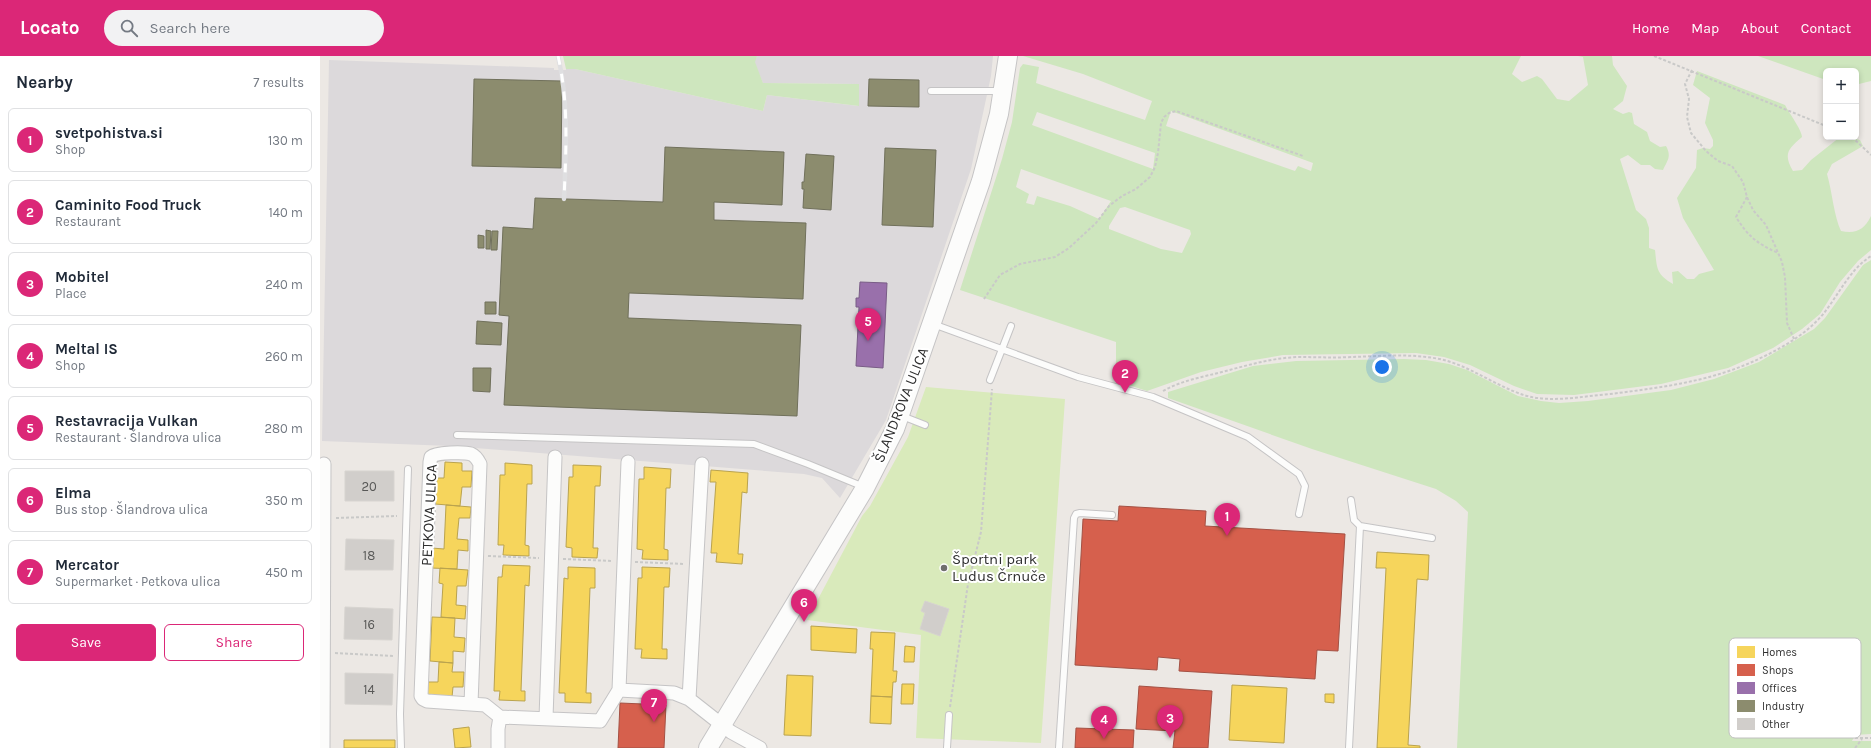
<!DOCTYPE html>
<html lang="en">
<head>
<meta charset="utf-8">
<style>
	:root { --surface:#fff; --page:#f2f2f3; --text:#1f2937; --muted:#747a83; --line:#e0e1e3; --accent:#db2777 }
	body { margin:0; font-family:Karla,sans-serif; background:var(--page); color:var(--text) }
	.controls { position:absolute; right:12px; top:12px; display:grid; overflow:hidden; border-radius:6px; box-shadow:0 2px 6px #0003 }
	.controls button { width:36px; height:36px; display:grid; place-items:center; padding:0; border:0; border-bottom:1px solid var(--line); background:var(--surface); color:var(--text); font:20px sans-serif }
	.you { position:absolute; left:1062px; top:311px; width:14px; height:14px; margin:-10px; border:3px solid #fff; border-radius:50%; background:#1a73e8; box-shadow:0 0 0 6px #1a73e833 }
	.badge { display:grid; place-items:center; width:26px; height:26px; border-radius:50%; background:var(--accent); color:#fff; font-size:13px; font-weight:700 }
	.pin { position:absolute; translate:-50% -33px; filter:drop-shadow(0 1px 2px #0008) }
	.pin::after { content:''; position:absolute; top:21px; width:14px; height:12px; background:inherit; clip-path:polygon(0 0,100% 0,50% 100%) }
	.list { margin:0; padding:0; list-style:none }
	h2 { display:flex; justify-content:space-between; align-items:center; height:52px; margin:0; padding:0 16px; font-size:17px }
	h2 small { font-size:13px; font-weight:400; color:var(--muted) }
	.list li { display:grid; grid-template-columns:26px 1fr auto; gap:12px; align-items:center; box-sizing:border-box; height:64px; margin:0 8px 8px; padding:0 8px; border:1px solid var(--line); border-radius:6px }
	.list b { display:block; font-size:15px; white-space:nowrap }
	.list p { margin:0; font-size:13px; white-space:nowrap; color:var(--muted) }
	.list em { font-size:13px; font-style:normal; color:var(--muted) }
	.actions { display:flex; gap:8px; padding:12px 16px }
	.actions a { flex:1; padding:9px 0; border:1px solid var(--accent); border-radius:6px; text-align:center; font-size:14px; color:var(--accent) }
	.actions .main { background:var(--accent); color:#fff }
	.icon { flex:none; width:22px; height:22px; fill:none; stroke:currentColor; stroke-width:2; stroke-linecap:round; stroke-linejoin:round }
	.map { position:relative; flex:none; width:1551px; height:692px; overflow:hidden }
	header { display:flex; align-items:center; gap:24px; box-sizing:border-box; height:56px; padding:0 20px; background:var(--accent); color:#fff }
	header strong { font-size:19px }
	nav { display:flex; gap:22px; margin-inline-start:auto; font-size:14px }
	.search { width:280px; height:36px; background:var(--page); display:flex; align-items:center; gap:10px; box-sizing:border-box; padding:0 14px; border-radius:22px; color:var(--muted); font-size:15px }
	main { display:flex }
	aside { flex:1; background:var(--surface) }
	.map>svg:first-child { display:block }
	.industrial { fill:#dcd9db }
	.green { fill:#cee6be; fill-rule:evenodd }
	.pitch { fill:#d9eabb }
	.homes { fill:#f6d55c; stroke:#baa34e }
	.shops { fill:#d6604d; stroke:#a45144 }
	.offices { fill:#9970ab; stroke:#795c86 }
	.industry { fill:#8c8c6e; stroke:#70705b }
	.building { fill:#d1cecb; stroke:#d7d4d0 }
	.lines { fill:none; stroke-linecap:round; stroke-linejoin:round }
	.lane-casing { stroke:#c5c4c5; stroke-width:8 }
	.street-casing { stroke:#c5c4c5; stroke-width:15 }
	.secondary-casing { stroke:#c5c4c5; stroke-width:20 }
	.path { stroke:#c9c9c8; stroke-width:2; stroke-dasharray:3 2; stroke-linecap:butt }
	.lane { stroke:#fcfcfb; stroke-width:6 }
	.street { stroke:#fcfcfb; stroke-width:13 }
	.secondary { stroke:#fcfcfb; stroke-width:18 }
	.rail-casing { stroke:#dfdfe1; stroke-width:4.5 }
	.rail { stroke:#fff; stroke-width:3; stroke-dasharray:9; stroke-linecap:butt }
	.poi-dot { fill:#706f6e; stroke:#fff; stroke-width:1.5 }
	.labels { text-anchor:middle; stroke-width:4; stroke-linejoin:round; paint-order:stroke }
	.number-label { font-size:13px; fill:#585857 }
	.street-label { font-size:15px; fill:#2e2e2e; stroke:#fff }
	.poi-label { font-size:15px; fill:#2e2e2e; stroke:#fff; text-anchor:start }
	.key { fill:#fff; stroke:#c0c0c0; stroke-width:1 }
	.key-label { font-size:11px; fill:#2e2e2e }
</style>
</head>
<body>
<header>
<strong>Locato</strong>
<div class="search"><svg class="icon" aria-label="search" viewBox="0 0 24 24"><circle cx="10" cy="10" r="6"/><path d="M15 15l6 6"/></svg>Search here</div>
<nav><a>Home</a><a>Map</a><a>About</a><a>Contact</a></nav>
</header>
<main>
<aside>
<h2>Nearby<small>7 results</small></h2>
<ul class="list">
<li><span class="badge">1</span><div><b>svetpohistva.si</b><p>Shop</p></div><em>130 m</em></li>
<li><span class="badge">2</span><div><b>Caminito Food Truck</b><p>Restaurant</p></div><em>140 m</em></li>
<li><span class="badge">3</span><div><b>Mobitel</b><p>Place</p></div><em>240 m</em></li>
<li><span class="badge">4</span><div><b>Meltal IS</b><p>Shop</p></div><em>260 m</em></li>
<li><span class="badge">5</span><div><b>Restavracija Vulkan</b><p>Restaurant · Šlandrova ulica</p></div><em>280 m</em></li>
<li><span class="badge">6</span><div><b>Elma</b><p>Bus stop · Šlandrova ulica</p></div><em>350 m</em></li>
<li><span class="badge">7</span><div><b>Mercator</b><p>Supermarket · Petkova ulica</p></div><em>450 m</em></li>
</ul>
<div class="actions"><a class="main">Save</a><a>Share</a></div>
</aside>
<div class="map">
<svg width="1551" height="692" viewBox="0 0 1551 692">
	<rect width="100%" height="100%" fill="#ece8e4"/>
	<path class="industrial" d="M437,0H673L671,20L651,113L566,364L520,442L502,422L484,418L130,390L2,385L9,4L234,12V14H246V13H255L443,55L447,39L538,50L539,28L443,27L434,6Z"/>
	<path class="green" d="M243,0H437L435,6L443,27L539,28V50L447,39L443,55L255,13H246Z
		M703,0H1201L1192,18L1202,26L1217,20L1222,23L1237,43L1249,45L1268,29L1263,1L1258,0H1292L1293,9L1307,30L1303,45L1293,53L1303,58L1309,56L1312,57L1314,68L1327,76L1330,85L1340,91L1346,90C1352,101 1347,105 1343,114L1335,113L1330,109H1321L1308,99L1300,103L1316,154L1326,163L1329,172V192L1335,194C1337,212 1336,218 1353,228L1352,216L1358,215L1367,223H1374L1379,218L1394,214L1363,162L1357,142L1376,112L1377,94L1383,92L1390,93L1393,90V84L1385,67L1390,42L1373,29L1377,15L1465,49C1469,57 1482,74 1482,81C1468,93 1463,98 1473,115L1482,114L1491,104L1520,81H1529L1540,84L1543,90L1512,108L1507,118C1512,135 1514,161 1521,175C1536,178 1544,174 1551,160V194L1538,205L1520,226L1500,258L1482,273L1453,292L1408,312L1341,328L1254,339L1217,338L1194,330L1150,309L1124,301L1096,297L963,299L922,306L881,316L827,335L796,325V286L640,234L682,103L692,66L700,12L703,8L719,11L716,27L825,64L832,45L763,18ZM851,55L993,107L991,115L978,110L975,115L846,70ZM717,56L835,97L833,113L712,69ZM701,113L791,145L779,163L750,150L717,140L714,149L706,147L709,138L696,131ZM805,151L870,174L871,178L862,197L841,193L789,173V170L800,152Z
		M1438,0H1551V25L1539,28L1536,33V15H1506V24Z
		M1551,204V678L1535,679L1532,685H1551V692H1137L1148,456L1136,445L1116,433L992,393L848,342V336L933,310L976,305L1084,303L1106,304L1129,308L1147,314L1198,340L1221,345L1239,347L1268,345L1351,334L1394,323L1439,306L1494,273L1505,262L1543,209Z"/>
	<path class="pitch" d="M606,331L745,343L721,687L596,682L601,579L487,564L542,460L550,450L588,381Z"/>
	<path class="homes" d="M125,406L142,407V415H152L151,431H142L140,450L115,448L117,422H124Z
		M185,407L212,409V428H207L205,489L209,490V500L183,499L184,489H178L180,419H185Z
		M253,409L281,410L280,430H275L273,492H278L277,502L252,501V492L246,491L249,421H253Z
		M324,411L351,413L350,432H346L344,493L348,494V504L322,503L323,494L317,493L319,423H324Z
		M391,414L428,417L427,437L422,436L418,498H423L422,508L396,506L397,497H391L396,426H390Z
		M126,449L151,451L150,462H139L137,483L148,484V495L138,494L137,513L111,512L112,492L124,493Z
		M1057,496L1109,499L1108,524L1097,523L1088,689L1100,690V692H1057L1066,512H1056Z
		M183,509L210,510L209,530L205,529L201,635H205V645L179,644L180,635H174L178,521H182Z
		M248,511L275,512V532H270L266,637H271V647L245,646V637H239L244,522L248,523Z
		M322,511L350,512L349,531H344L342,593H347V603L321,602L322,593H315L318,522H322Z
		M120,512L148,514L146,530H137L136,549L146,550L145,563L121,561L123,528L119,527Z
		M112,561L135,562L134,581L145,582L144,596L133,595V607L110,605Z
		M491,570L537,573L536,597L491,594Z
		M551,576L575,577L573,615H577L576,626H573L572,641L551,640L553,593H550Z
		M585,590L595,591L594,606H584Z
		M119,606L133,607L132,616H144L143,631H133L132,641L106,639L107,626H118Z
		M467,619L493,620L491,680L464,679Z
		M582,628H594L593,648H581Z
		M912,629L967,632L964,687L909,684Z
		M1005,638H1014V647L1005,646Z
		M551,640L572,641L571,668L550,667Z
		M149,671L151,691L135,692L133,673Z
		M24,684H75V692H24Z"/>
	<path class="shops" d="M799,450L886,455L885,470L1025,478L1018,595L997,594L995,623L859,615L860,603L838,601L837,614L755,609L763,463L798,465Z
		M819,630L892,635L888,692H853L855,675L816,673Z
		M300,647L346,649L344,692H298Z
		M756,672L814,674L813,692H755Z"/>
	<path class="offices" d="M540,226L567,227L563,312L536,310L539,251H536V242H539Z"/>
	<path class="industry" d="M154,23L242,25L241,112L152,110Z
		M549,23L599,24V51L548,50Z
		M345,91L464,96L462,149L394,146V164L486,167L483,243L309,237L308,262L481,269L477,360L184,349L189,260L179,259L183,171L213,173L215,142L343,146Z
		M565,92L616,94L613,171L562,169Z
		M486,98L514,100L511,154L483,152L484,133H482V126H484Z
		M166,174L171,175L170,193H166Z
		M172,175H178L177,194H171Z
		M158,179L164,180V192H158Z
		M165,246H176V258H165Z
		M157,265L182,267L181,289L156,288Z
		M153,312H171L170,336L153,335Z"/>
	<path class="building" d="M25,415H74V445H25Z
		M26,483L74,484L73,514H25Z
		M605,545L629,553L620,580L600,573L605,557L601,555Z
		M25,551L73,553L72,584L24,583Z
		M25,617L73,618L72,649L25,648Z"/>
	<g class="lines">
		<g class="lane-casing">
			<path id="lane" d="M611,35H681
				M613,268L758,321L833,341L928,381L979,418L985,430L979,458
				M670,324L691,270
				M582,360L605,369
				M137,379L434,388L488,408L544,431
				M1031,444L1034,464L1040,470L1112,482
				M81,692L80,658L88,413
				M627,692L629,659
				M739,692L754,462L756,458L760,457L792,459
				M1029,692L1040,470"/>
		</g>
		<g class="street-casing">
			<path id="street" d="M299,634L308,406
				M369,643L382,408
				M151,648L160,408C158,404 156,400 151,398C145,396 116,396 111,401L110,406L101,640L103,643L107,645L165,649L180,661L280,665L299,634L354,637L369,643L411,676L440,692
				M226,662L235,401
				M3,692L4,408
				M178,692V673L180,661"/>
		</g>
		<g class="secondary-casing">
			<path id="secondary" d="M388,692L545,432L575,373L661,125L679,58L688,0"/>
		</g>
		<path class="path" d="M1334,0L1506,70
			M1372,14L1365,28L1369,43L1367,61L1371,77L1386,95L1398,105L1412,110L1423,126L1427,141L1433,154L1446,169L1462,206L1465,221L1467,267L1474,283
			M1532,81L1551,99
			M1427,141L1416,161C1428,180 1436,187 1458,197
			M664,243L680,219L700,208L735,201L749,192L776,167L789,150L802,140L816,133L830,121L835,111L838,97L841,67L844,61L849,57L856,55L983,100
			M843,335C859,326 877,322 894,318C922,311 949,302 978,301C996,301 1013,302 1032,301C1062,300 1094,297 1124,304C1155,312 1187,338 1217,342C1241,345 1265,340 1290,338C1338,332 1387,326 1432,306C1459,294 1490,277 1507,253C1521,234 1531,213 1551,200
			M16,462L77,460
			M168,500L219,502
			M243,503L293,505
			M315,506L365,508
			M15,597L74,600
			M630,651L648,528L661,476L672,333
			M1535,682H1551
			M1535,692L1542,683"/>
		<use href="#lane" class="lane"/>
		<use href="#street" class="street"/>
		<use href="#secondary" class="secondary"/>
		<g class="rail-casing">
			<path id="rail" d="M238,0C249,47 246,95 244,143"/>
		</g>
		<use href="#rail" class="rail"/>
	</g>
	<circle class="poi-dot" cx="624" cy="512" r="4"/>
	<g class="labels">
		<g class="number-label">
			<text x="49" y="435">20</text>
			<text x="49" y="504">18</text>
			<text x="49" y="573">16</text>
			<text x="49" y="638">14</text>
		</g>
		<g class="street-label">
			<text transform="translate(581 349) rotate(-68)" y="5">ŠLANDROVA ULICA</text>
			<text transform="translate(109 459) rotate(-87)" y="5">PETKOVA ULICA</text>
		</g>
		<g class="poi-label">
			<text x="632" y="508">Športni park<tspan x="632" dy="17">Ludus Črnuče</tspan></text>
		</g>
	</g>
	<rect x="1409" y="582" width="132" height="100" rx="6" class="key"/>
	<rect x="1417" y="590" width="18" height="12" fill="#f6d55c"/>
	<rect x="1417" y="608" width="18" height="12" fill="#d6604d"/>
	<rect x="1417" y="626" width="18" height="12" fill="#9970ab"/>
	<rect x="1417" y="644" width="18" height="12" fill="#8c8c6e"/>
	<rect x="1417" y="662" width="18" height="12" fill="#d1cecb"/>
	<g class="key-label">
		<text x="1442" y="600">Homes</text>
		<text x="1442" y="618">Shops</text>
		<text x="1442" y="636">Offices</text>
		<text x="1442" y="654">Industry</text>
		<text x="1442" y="672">Other</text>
	</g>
</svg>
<div class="controls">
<button>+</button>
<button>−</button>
</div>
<div class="you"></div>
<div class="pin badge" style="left:907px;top:480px">1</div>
<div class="pin badge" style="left:805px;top:337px">2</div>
<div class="pin badge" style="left:850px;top:682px">3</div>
<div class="pin badge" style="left:784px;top:683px">4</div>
<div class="pin badge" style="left:548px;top:285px">5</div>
<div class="pin badge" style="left:484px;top:566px">6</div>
<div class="pin badge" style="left:334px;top:666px">7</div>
</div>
</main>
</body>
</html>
